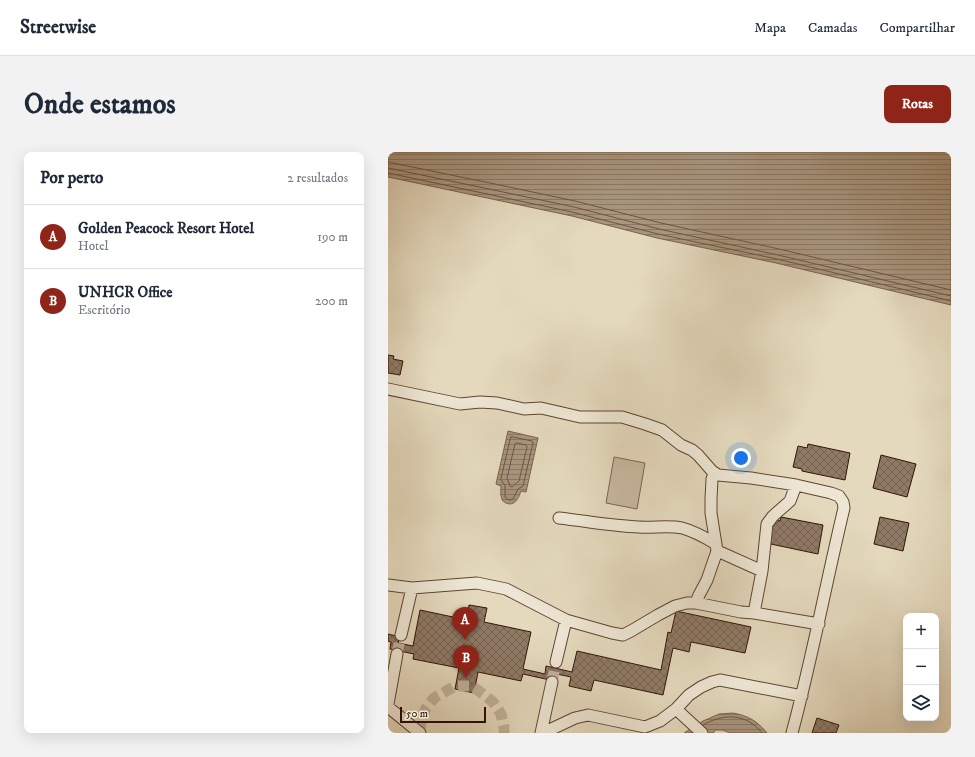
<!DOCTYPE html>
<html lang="pt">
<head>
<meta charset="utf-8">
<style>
	:root { --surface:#fff; --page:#f2f2f3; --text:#1f2937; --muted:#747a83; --line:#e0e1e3; --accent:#8f2418 }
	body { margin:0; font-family:"IM FELL DW Pica",serif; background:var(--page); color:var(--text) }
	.controls { position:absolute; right:12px; bottom:12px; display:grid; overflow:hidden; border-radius:8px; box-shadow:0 4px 16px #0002 }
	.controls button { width:36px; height:36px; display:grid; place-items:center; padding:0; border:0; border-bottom:1px solid var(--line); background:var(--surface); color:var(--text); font:20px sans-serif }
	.scale { position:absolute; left:12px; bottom:10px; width:86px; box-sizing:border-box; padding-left:4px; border:2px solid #331307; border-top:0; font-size:11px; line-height:14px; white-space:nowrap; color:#331307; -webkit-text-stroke:3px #ede6d4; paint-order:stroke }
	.you { position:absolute; left:353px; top:306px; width:14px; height:14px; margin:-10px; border:3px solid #fff; border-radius:50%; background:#1a73e8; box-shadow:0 0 0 6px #1a73e833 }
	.badge { display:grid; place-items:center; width:26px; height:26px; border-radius:50%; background:var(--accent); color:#fff; font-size:13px; font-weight:700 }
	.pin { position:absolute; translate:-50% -33px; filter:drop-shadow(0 1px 2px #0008) }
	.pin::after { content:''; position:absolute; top:21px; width:14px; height:12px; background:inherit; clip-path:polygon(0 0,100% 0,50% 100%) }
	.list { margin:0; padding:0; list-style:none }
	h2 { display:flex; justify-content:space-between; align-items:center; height:52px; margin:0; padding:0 16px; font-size:17px }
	h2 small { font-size:13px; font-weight:400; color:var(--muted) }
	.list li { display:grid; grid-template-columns:26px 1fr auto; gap:12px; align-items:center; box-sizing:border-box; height:64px; padding:0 16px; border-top:1px solid var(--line) }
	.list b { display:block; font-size:15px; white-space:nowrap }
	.list p { margin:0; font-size:13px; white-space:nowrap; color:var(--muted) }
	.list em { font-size:13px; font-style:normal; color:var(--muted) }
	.icon { flex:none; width:22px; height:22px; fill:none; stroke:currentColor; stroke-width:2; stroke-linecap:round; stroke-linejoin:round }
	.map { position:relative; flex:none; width:563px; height:581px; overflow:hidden; border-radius:8px }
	header { display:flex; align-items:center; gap:24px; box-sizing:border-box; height:56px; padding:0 20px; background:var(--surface); border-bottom:1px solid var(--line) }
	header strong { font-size:19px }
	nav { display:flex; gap:22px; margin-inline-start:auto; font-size:14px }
	.intro { display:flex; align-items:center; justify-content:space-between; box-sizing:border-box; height:96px; padding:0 24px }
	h1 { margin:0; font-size:28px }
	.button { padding:10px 18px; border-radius:8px; background:var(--accent); color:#fff; font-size:14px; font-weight:700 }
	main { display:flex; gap:24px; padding:0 24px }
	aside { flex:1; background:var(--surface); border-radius:8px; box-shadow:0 4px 16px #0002 }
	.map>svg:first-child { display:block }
	.grass { fill:#c6b79e; stroke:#7c6552 }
	.water { fill:url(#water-rules); stroke:#79624f }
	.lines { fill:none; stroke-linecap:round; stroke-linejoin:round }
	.shore { stroke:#6e5443; stroke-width:1 }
	.building { fill:url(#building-cross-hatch); stroke:#331307 }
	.minor-tunnel { stroke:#c1b199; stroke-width:11; stroke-dasharray:11 5.5; stroke-linecap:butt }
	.minor-casing { stroke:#5f4434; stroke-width:13 }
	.minor { stroke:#ede6d4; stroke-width:11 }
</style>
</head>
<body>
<header>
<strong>Streetwise</strong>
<nav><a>Mapa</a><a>Camadas</a><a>Compartilhar</a></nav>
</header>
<div class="intro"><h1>Onde estamos</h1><a class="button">Rotas</a></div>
<main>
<aside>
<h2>Por perto<small>2 resultados</small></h2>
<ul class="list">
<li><span class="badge">A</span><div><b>Golden Peacock Resort Hotel</b><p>Hotel</p></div><em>190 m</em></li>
<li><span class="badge">B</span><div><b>UNHCR Office</b><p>Escritório</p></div><em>200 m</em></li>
</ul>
</aside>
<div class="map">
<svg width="563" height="581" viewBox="0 0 563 581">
	<defs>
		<pattern id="water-rules" width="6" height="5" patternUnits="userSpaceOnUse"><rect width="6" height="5" fill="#a8967f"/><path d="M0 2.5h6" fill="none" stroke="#897966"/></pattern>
		<pattern id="building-cross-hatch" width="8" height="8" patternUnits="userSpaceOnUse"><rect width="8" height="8" fill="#8f7a66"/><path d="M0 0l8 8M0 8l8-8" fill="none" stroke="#756352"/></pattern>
	</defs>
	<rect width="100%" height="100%" fill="#e4d9bd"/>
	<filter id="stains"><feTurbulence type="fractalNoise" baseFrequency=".005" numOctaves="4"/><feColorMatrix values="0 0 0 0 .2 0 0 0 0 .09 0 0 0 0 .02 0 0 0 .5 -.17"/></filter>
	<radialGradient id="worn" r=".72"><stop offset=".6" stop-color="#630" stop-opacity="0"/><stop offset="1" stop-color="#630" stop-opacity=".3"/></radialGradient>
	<path class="grass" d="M226,305L257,311L249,357L218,351Z"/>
	<path class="water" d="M0,0H563V153L388,111L269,86L184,64L0,25Z
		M120,279L150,286L138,340L133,339C131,345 127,355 118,351C116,350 114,349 114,347C112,343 113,338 113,334L108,332Z
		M345,561C361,564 369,569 379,581H342L335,578H328L325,581H296L315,569L331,562Z"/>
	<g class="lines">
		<path class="shore" d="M0,10L102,31L187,49L273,71L391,97L563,138
			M0,16L101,37L186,55L271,77L390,103L563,144
			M0,21L184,60L270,82L389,107L563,149
			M123,285H125L144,289L145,291L135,334L130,337L125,347L121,348L117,345V333L113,328Z
			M129,291L138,293L139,295L131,329L124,335L122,334L119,326L127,292Z
			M315,573C336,561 358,561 374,581"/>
	</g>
	<path class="building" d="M0,203L6,204L5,207L15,209L12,223L0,221Z
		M420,292L462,301L457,328L414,319V317L405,315L410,294L419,296Z
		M493,303L528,312L519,345L485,336Z
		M393,365L435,373L430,402L378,391L383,367L392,369Z
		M492,365L521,371L515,399L486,392Z
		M81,453L99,456L96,470L143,480L135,517L157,522L158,514L184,520L189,499L273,518L280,480L283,481L288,459L363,475L357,501L303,490L301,500L285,496L275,543L206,528L203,539L181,534L183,525L164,521L162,528L135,522L133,529L90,520L86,541L67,537L71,516L25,507L26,502L2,497L3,490L0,489V482L12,485L10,491L25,494L32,458L79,468Z
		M429,566L451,573L448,581H424Z"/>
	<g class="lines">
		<path class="minor-tunnel" d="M9,502L13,483
			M164,530L168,510
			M32,581L33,568L38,556L46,546L67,534H83L87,536L105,550L113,562L116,576V581"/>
		<g class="minor-casing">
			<path id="minor" d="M0,237L72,252L92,250L109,251L136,257L153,256L192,265H234L257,272L274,278L293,293L304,298L310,303L324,319L330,323L363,326L408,333L443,341L451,344L455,350L456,356C438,431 424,507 404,581
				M171,366C198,369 224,374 251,375C265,376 281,373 294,376C306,379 318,386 328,392
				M329,399L334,401L374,419
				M0,433L24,436L89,431L118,437L178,468L224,481L235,483L243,479L270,463L287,454L299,451H308L353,460L366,461L431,472
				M308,451L311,443L319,428L329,399L323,361V347L324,327L326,322
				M366,461L374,419L379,372L385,364L402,349L408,333
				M13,483L24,436
				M168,510L178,468
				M0,552L9,502
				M0,555L32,581
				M288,557L314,581
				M153,581L164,530
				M155,581L187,566L200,563L257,575L272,569L288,557L301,543L313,535L324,530L332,528L414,544"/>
		</g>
		<use href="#minor" class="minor"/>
	</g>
	<rect width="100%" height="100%" filter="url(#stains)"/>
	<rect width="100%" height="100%" fill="url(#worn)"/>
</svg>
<div class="controls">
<button>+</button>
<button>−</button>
<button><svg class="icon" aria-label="layers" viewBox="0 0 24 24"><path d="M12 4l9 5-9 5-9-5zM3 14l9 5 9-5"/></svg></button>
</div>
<div class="scale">50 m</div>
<div class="you"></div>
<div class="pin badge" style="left:77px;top:488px">A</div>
<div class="pin badge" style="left:78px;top:526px">B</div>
</div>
</main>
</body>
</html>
